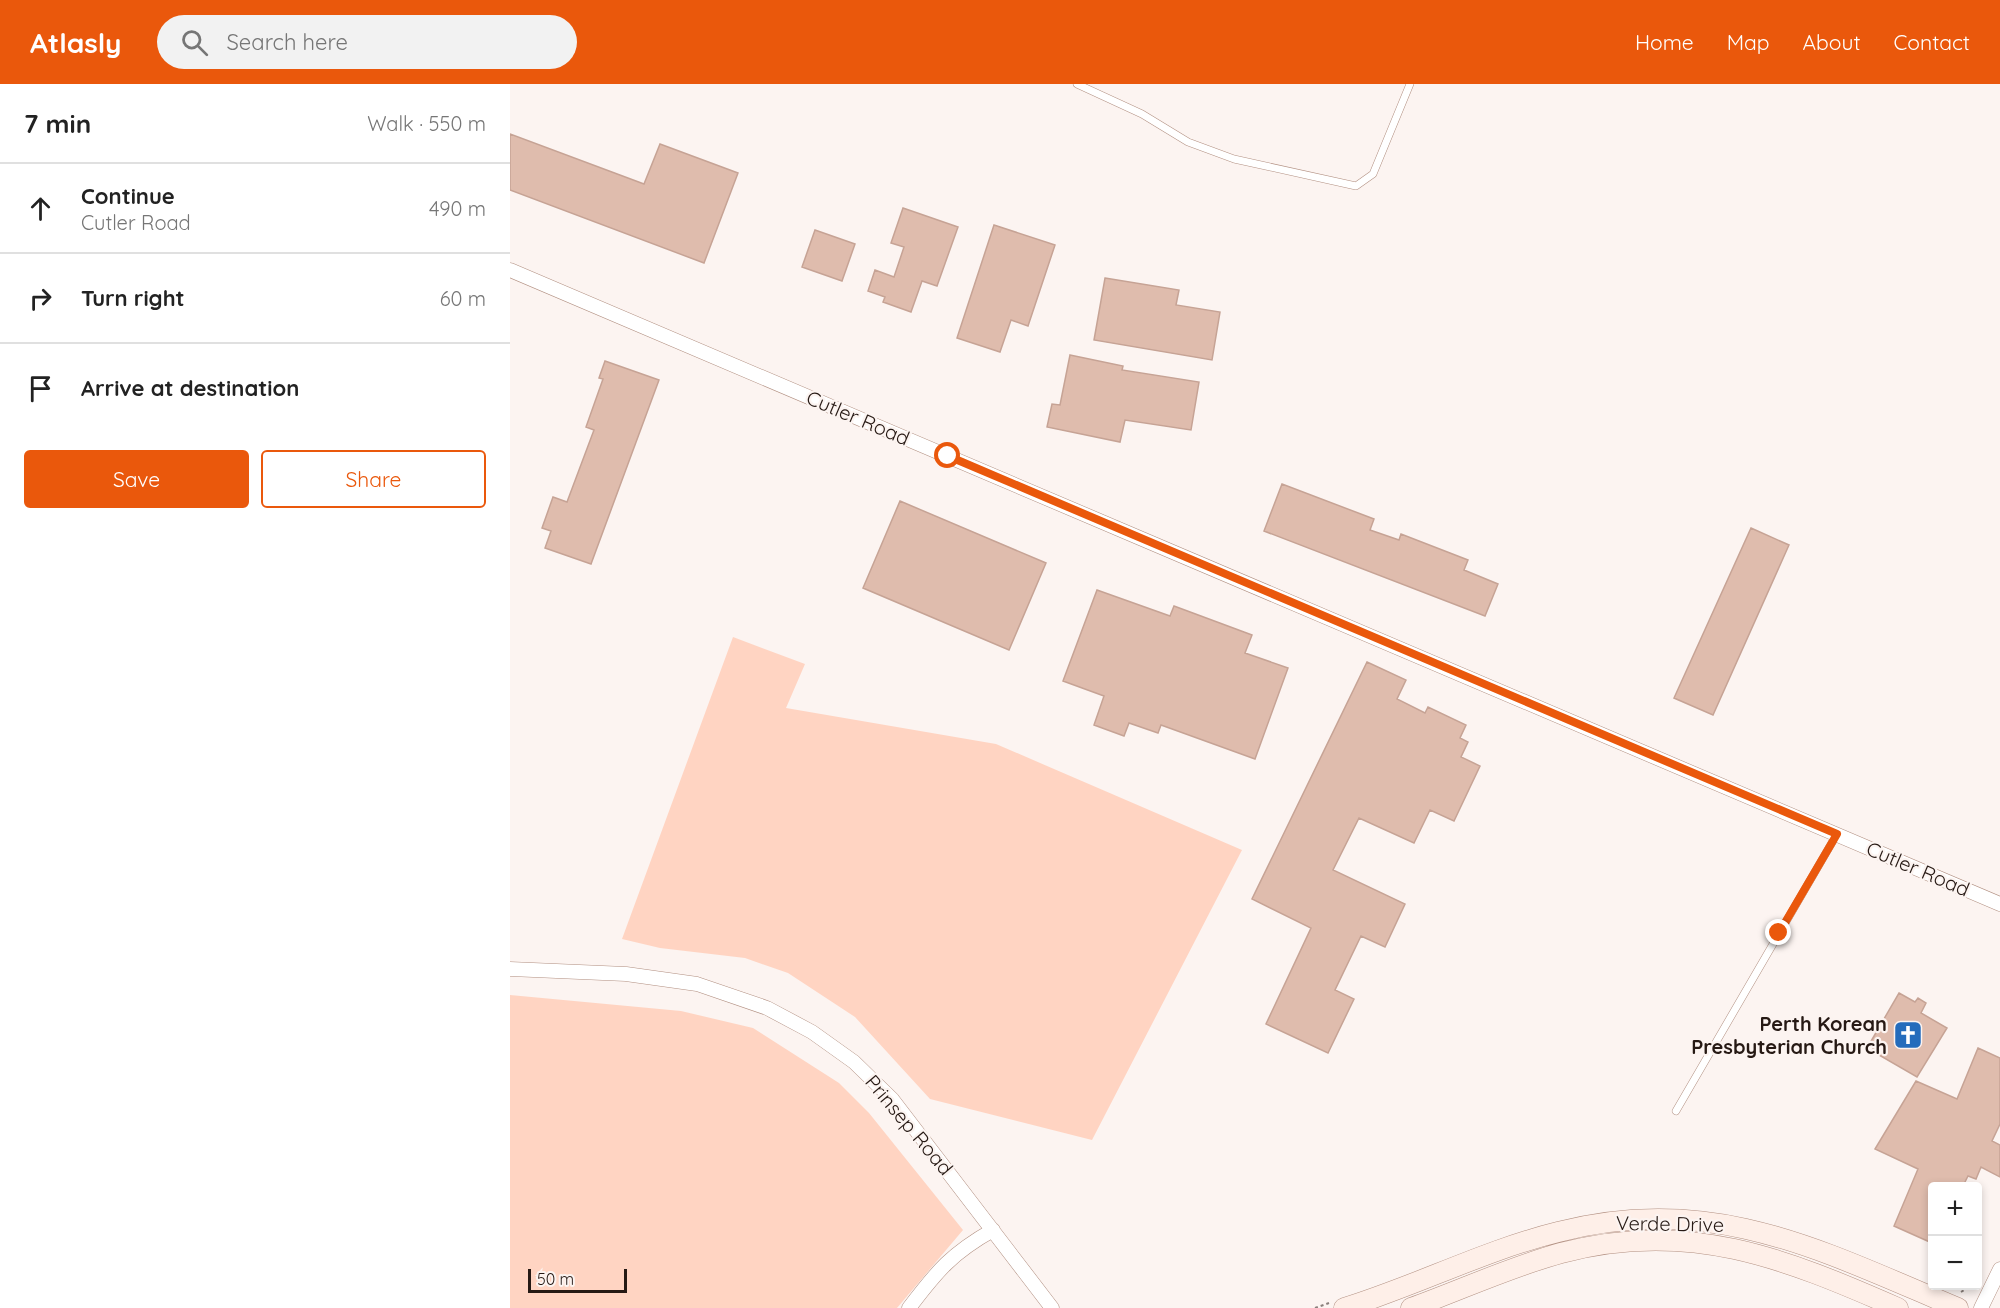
<!DOCTYPE html>
<html lang="en">
<head>
<meta charset="utf-8">
<style>
	:root { --surface:#fff; --page:#f2f2f2; --text:#222; --muted:#767676; --line:#e0e0e0; --accent:#ea580c }
	body { margin:0; font-family:Quicksand,sans-serif; background:var(--page); color:var(--text) }
	.controls { position:absolute; right:18px; bottom:18px; display:grid; overflow:hidden; border-radius:6px; box-shadow:0 3px 9px #0003 }
	.controls button { width:54px; height:54px; display:grid; place-items:center; padding:0; border:0; border-bottom:2px solid var(--line); background:var(--surface); color:var(--text); font:30px sans-serif }
	.scale { position:absolute; left:18px; bottom:15px; width:99px; box-sizing:border-box; padding-left:6px; border:3px solid #261914; border-top:0; font-size:16px; line-height:21px; white-space:nowrap; color:#261914; -webkit-text-stroke:4px #fcf4f1; paint-order:stroke }
	.stop { position:absolute; width:18px; height:18px; margin:-14px; border:4px solid #ea580c; border-radius:50%; background:#fff }
	.stop.end { background:#ea580c; border-color:#fff; box-shadow:0 2px 6px #0008 }
	.list { margin:0; padding:0; list-style:none }
	h2 { display:flex; justify-content:space-between; align-items:center; height:78px; margin:0; padding:0 24px; font-size:26px }
	h2 small { font-size:20px; font-weight:400; color:var(--muted) }
	.list li { display:grid; grid-template-columns:39px 1fr auto; gap:18px; align-items:center; box-sizing:border-box; height:90px; padding:0 24px; border-top:2px solid var(--line) }
	.list b { display:block; font-size:22px; white-space:nowrap }
	.list p { margin:0; font-size:20px; white-space:nowrap; color:var(--muted) }
	.list em { font-size:20px; font-style:normal; color:var(--muted) }
	.actions { display:flex; gap:12px; padding:18px 24px }
	.actions a { flex:1; padding:14px 0; border:2px solid var(--accent); border-radius:6px; text-align:center; font-size:21px; color:var(--accent) }
	.actions .main { background:var(--accent); color:#fff }
	.icon { flex:none; width:33px; height:33px; fill:none; stroke:currentColor; stroke-width:2; stroke-linecap:round; stroke-linejoin:round }
	.map { position:relative; flex:none; width:1490px; height:1224px; overflow:hidden }
	header { display:flex; align-items:center; gap:36px; box-sizing:border-box; height:84px; padding:0 30px; background:var(--accent); color:#fff }
	header strong { font-size:28px }
	nav { display:flex; gap:33px; margin-inline-start:auto; font-size:21px }
	.search { width:420px; height:54px; background:var(--page); display:flex; align-items:center; gap:15px; box-sizing:border-box; padding:0 21px; border-radius:33px; color:var(--muted); font-size:22px }
	main { display:flex }
	aside { flex:1; background:var(--surface) }
	.map>svg:first-child { display:block }
	.green { fill:#ffd4c2 }
	.building { fill:#dfbcad; stroke:#c6a395; stroke-width:1.5 }
	.lines { fill:none; stroke-linecap:round; stroke-linejoin:round }
	.lane-casing { stroke:#b29082; stroke-width:8 }
	.street-casing { stroke:#b29082; stroke-width:15 }
	.secondary-casing { stroke:#b29082; stroke-width:21 }
	.path { stroke:#8a7f7b; stroke-width:2; stroke-dasharray:3 3; stroke-linecap:butt }
	.lane { stroke:#fff; stroke-width:7 }
	.street { stroke:#fff; stroke-width:14 }
	.secondary { stroke:#feefe8; stroke-width:20 }
	.route { stroke:#ea580c; stroke-width:8 }
	.labels { text-anchor:middle; stroke-width:4.5; stroke-linejoin:round; paint-order:stroke }
	.street-label { font-size:20px; fill:#261914; stroke:#fcf4f1 }
	.poi-label { font-size:20px; font-weight:bold; fill:#261914; stroke:#fcf4f1; text-anchor:end }
</style>
</head>
<body>
<header>
<strong>Atlasly</strong>
<div class="search"><svg class="icon" aria-label="search" viewBox="0 0 24 24"><circle cx="10" cy="10" r="6"/><path d="M15 15l6 6"/></svg>Search here</div>
<nav><a>Home</a><a>Map</a><a>About</a><a>Contact</a></nav>
</header>
<main>
<aside>
<h2>7 min<small>Walk · 550 m</small></h2>
<ul class="list">
<li><svg class="icon" aria-label="ahead" viewBox="0 0 24 24"><path d="M12 20V5M6 11l6-6 6 6"/></svg><div><b>Continue</b><p>Cutler Road</p></div><em>490 m</em></li>
<li><svg class="icon" aria-label="right" viewBox="0 0 24 24"><path d="M7 20v-9h11M14 6l5 5-5 5"/></svg><div><b>Turn right</b></div><em>60 m</em></li>
<li><svg class="icon" aria-label="arrive" viewBox="0 0 24 24"><path d="M6 21V4h12l-3 4 3 4H6"/></svg><div><b>Arrive at destination</b></div></li>
</ul>
<div class="actions"><a class="main">Save</a><a>Share</a></div>
</aside>
<div class="map">
<svg width="1490" height="1224" viewBox="0 0 1490 1224">
	<rect width="100%" height="100%" fill="#fcf4f1"/>
	<path class="green" d="M223,553L295,580L276,624L486,660L732,766L582,1056L420,1015L345,933L278,889L235,874L150,864L112,855Z
		M0,911L171,927L243,944L329,999L359,1029L453,1146L387,1224H0Z"/>
	<path class="building" d="M0,50L134,100L150,60L228,89L194,179L0,106Z
		M393,124L448,143L427,202L412,197L401,228L373,218L375,213L358,207L365,186L384,193L394,163L381,159Z
		M484,141L545,161L518,242L501,236L490,268L447,254Z
		M305,146L345,160L332,197L292,183Z
		M595,194L669,206L666,221L710,228L702,276L584,256Z
		M560,271L613,282L612,286L689,298L681,346L615,336L610,358L537,343L542,320L550,321Z
		M95,277L149,296L81,480L35,464L41,447L32,444L43,413L57,418L84,346L76,343L93,295L89,294Z
		M772,400L864,435L860,446L889,456L891,450L958,476L954,486L988,500L975,532L754,447Z
		M390,417L536,479L499,566L353,504Z
		M1241,444L1279,461L1203,631L1164,614Z
		M587,506L660,532L664,522L742,551L735,569L778,584L745,675L651,641L648,649L619,639L614,652L584,641L594,612L553,597Z
		M857,578L896,596L887,615L915,629L918,623L956,641L950,654L958,658L951,673L970,682L944,737L920,726L904,759L849,734L823,786L895,820L875,863L851,852L825,906L844,915L818,969L756,940L801,844L742,815Z
		M1389,909L1405,918L1408,914L1416,919L1411,929L1437,944L1407,993L1362,967L1365,961L1360,959Z
		M1468,964L1490,974V1040L1482,1057L1490,1061V1093L1471,1083L1466,1095L1458,1092L1453,1102H1422V1159L1384,1142L1408,1085L1365,1065L1406,997L1447,1015Z"/>
	<g class="lines">
		<g class="lane-casing">
			<path id="lane" d="M567,0L632,30L678,58L724,75L846,102L863,90L900,0
				M1166,1027L1327,750"/>
		</g>
		<g class="street-casing">
			<path id="street" d="M0,186L1490,820
				M0,885L116,890L187,900L257,924L302,948L344,978L382,1015L542,1224
				M399,1224C427,1187 442,1169 483,1146
				M1471,1224L1490,1185"/>
		</g>
		<g class="secondary-casing">
			<path id="secondary" d="M834,1224C906,1202 975,1166 1048,1148C1202,1108 1310,1166 1448,1224
				M901,1224C951,1206 1000,1183 1051,1169C1178,1135 1274,1174 1388,1224"/>
		</g>
		<path class="path" d="M1451,1208L1461,1202
			M805,1224L819,1219"/>
		<use href="#lane" class="lane"/>
		<use href="#street" class="street"/>
		<use href="#secondary" class="secondary"/>
	</g>
	<g class="lines">
		<path class="route" d="M438,372L1327,750L1269,849"/>
	</g>
	<defs>
		<g id="church-square" transform="scale(1.5)"><rect x="-9" y="-9" width="18" height="18" rx="4" fill="#246cbc" stroke="#fcf4f1"/><path d="M-1.2-6h2.4v3.5h3.3v2.4h-3.3V6h-2.4V-.1h-3.3v-2.4h3.3Z" fill="#fff"/></g>
	</defs>
	<g fill-rule="evenodd">
		<use href="#church-square" x="1398" y="951"/>
	</g>
	<g class="labels">
		<g class="street-label">
			<text transform="translate(348 334) rotate(23)" y="7">Cutler Road</text>
			<text transform="translate(1408 785) rotate(23)" y="7">Cutler Road</text>
			<text transform="translate(399 1041) rotate(50)" y="7">Prinsep Road</text>
			<text transform="translate(1160 1140) rotate(1)" y="7">Verde Drive</text>
		</g>
		<g class="poi-label">
			<text x="1377" y="947">Perth Korean<tspan x="1377" dy="23">Presbyterian Church</tspan></text>
		</g>
	</g>
</svg>
<div class="controls">
<button>+</button>
<button>−</button>
</div>
<div class="scale">50 m</div>
<div class="stop" style="left:438px;top:372px"></div>
<div class="stop end" style="left:1269px;top:849px"></div>
</div>
</main>
</body>
</html>
